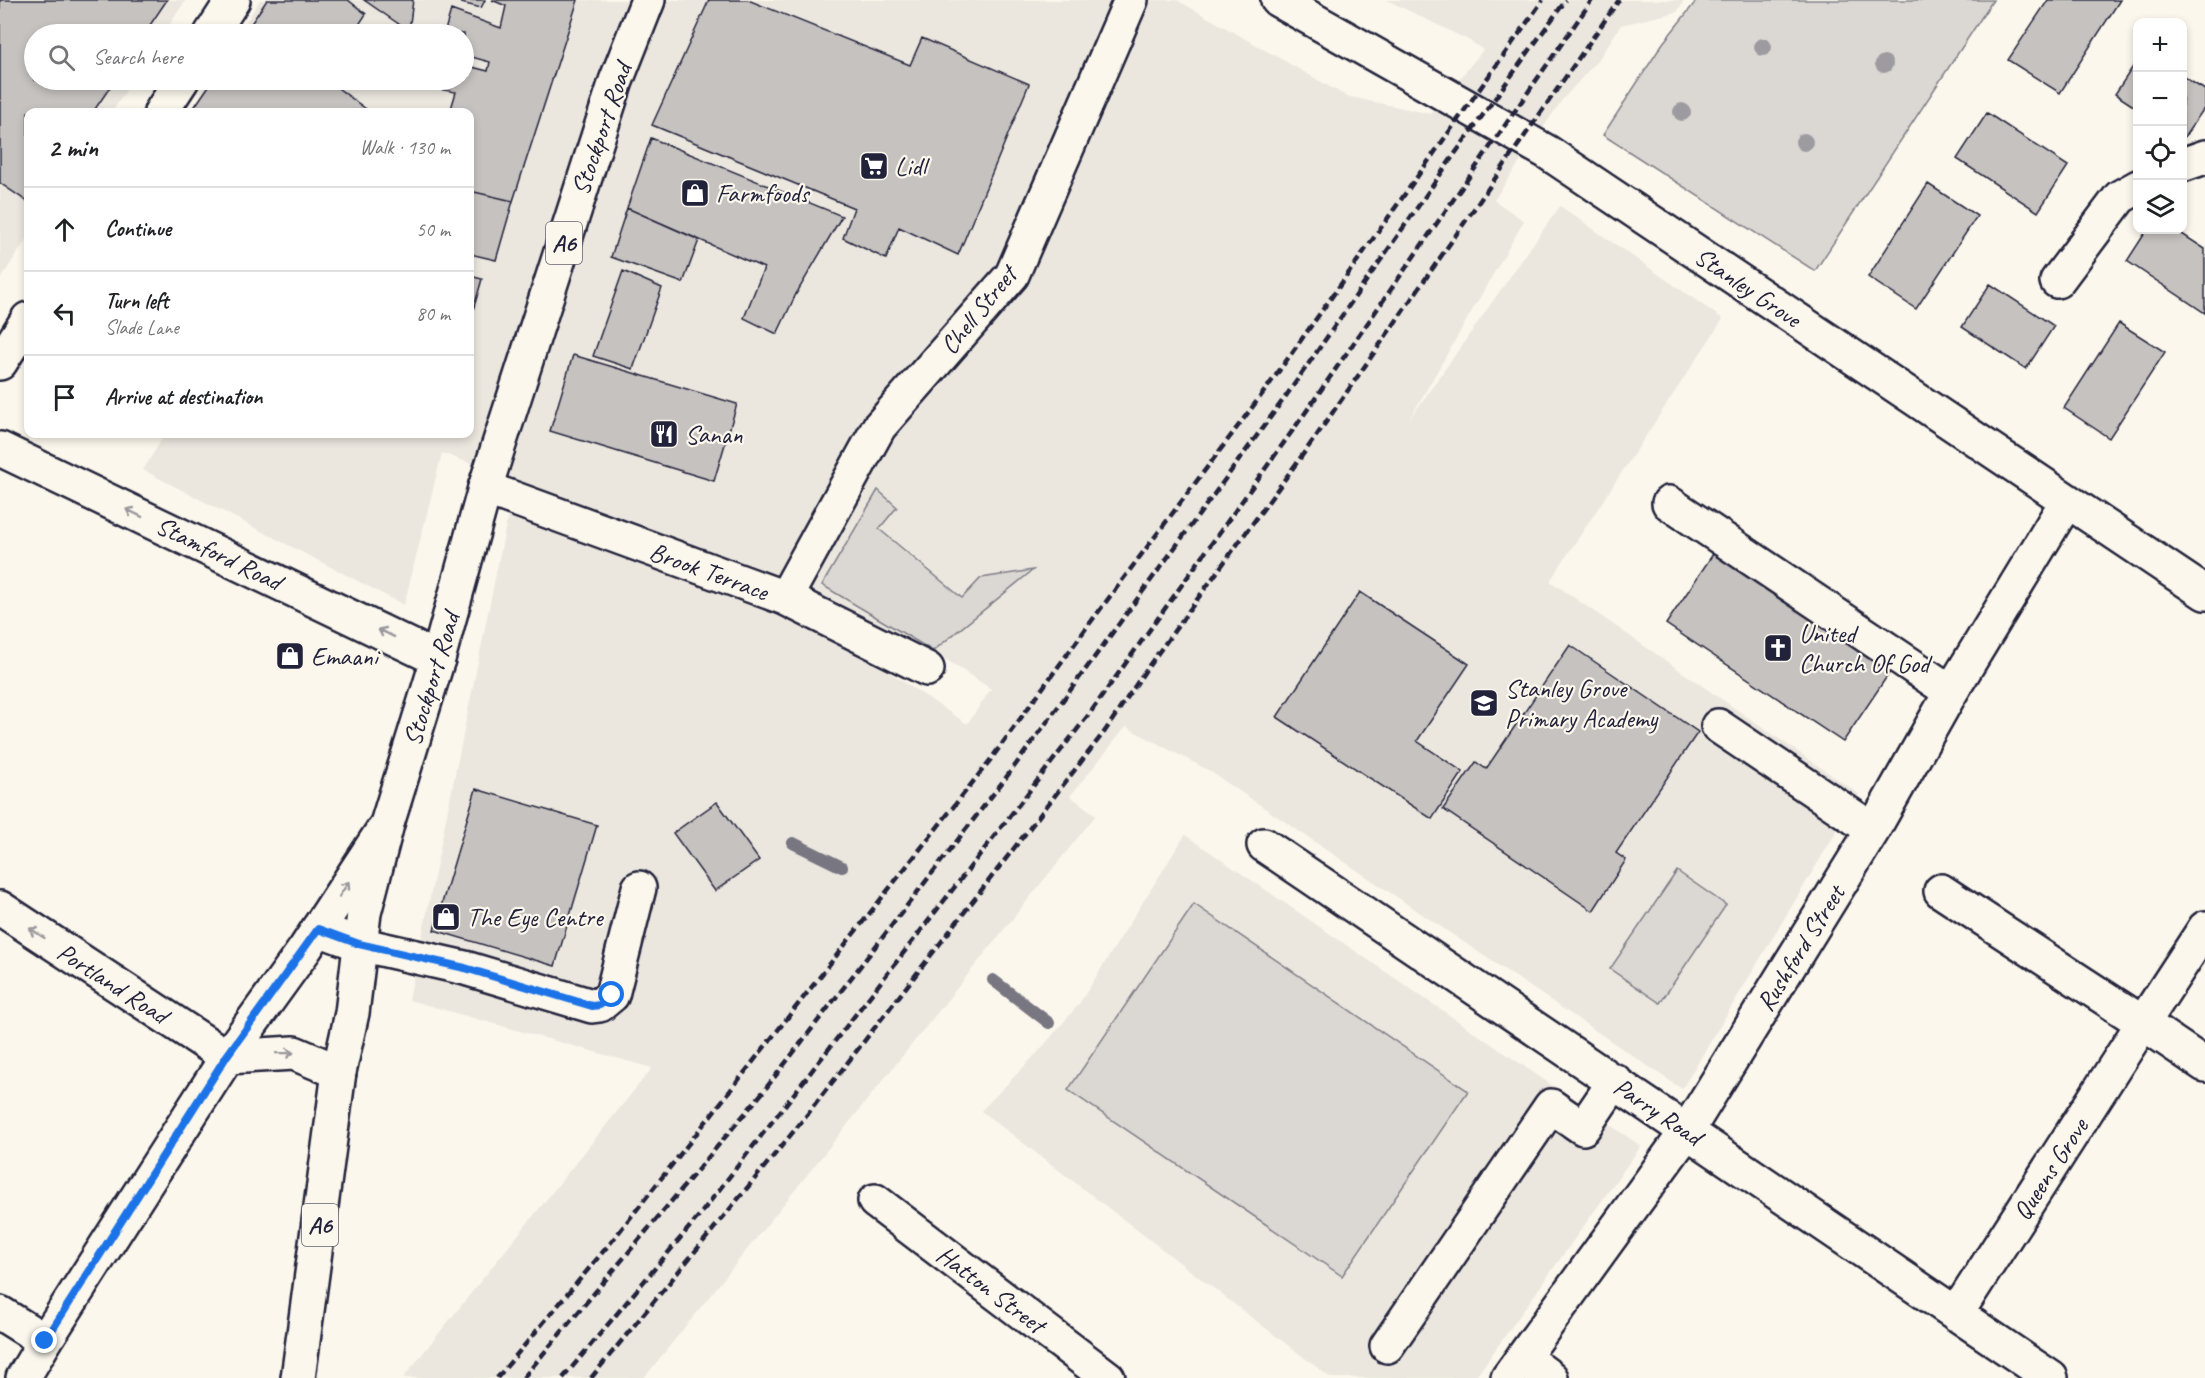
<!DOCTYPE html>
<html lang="en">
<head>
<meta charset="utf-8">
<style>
	:root { --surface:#fff; --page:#f2f2f2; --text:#202124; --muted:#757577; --line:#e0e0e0 }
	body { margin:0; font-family:Caveat,sans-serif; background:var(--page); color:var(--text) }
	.controls { position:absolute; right:18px; top:18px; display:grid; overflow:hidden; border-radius:12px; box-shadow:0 3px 9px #0003 }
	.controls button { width:54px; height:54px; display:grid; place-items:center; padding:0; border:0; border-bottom:2px solid var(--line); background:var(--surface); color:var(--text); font:30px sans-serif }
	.stop { position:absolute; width:18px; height:18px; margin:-14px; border:4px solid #1a73e8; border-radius:50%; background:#fff }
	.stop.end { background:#1a73e8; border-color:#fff; box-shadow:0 2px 6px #0008 }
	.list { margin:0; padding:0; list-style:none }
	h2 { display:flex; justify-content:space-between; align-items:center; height:78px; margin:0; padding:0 24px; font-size:26px }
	h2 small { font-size:20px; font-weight:400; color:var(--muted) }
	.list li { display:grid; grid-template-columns:39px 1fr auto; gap:18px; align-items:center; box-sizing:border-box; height:84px; padding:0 24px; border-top:2px solid var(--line) }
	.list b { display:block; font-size:22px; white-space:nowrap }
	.list p { margin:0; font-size:20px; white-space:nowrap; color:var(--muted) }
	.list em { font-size:20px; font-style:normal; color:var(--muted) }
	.icon { flex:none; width:33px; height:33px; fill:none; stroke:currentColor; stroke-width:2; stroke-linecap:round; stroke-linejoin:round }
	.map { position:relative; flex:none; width:2205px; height:1378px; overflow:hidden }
	.search { position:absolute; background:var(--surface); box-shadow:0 3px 9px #0003; left:24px; top:24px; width:450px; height:66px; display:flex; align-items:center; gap:15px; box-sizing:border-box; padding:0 21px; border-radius:33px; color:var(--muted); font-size:22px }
	.panel { position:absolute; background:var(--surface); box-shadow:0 3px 9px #0003; left:24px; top:108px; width:450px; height:330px; border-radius:12px }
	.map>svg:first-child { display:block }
	.built { fill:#ebe7df }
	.green { fill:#dbd8d3; stroke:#7e7d87; stroke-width:1.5 }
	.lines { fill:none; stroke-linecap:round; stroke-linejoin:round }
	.stream { stroke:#787681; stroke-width:12 }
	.building { fill:#c6c2c0; stroke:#22223b; stroke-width:1.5 }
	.minor-casing { stroke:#22223b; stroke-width:38 }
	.major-casing { stroke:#22223b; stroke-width:38 }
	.highway-casing { stroke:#22223b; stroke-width:38 }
	.minor { stroke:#fbf7ec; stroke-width:33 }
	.major { stroke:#fbf7ec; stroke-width:33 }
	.highway { stroke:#fbf7ec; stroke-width:33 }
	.rail { stroke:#22223b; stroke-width:4.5; stroke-dasharray:9 4.5; stroke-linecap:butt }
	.tree { fill:#9d9ba0 }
	.oneway { stroke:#99979c }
	.route { stroke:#1a73e8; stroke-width:8 }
	.labels { text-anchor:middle; stroke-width:4.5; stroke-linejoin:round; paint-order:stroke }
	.shield { fill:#fbf7ec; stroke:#636270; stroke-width:1.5 }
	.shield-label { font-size:24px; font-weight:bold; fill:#22223b }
	.street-label { font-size:26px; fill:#22223b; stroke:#fbf7ec }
	.poi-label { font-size:26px; fill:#22223b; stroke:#fbf7ec; text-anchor:start }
</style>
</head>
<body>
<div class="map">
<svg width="2205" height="1378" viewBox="0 0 2205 1378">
	<rect width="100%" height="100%" fill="#fbf7ec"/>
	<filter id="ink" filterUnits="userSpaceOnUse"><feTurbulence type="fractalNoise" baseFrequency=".0167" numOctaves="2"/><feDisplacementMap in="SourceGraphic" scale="12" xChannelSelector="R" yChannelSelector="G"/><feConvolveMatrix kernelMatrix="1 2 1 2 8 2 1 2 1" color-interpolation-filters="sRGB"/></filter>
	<g filter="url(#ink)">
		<path class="built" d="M0,0H186L163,34H34V80H133L112,112H28V237L0,280Z
			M260,0H1177L1346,96L1431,114L1483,50L1470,41L1387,0H1684L1677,12L1621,25L1598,60L1562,100L1494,200L1524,221L1409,420L1560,206L1723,319L1550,581L1859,794L1682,1089L1208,770L1126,727L1070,796L1096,815L644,1378H403L652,1068L409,1000L509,510L823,628L967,724L991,689L933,651L775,575L442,453L404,605L143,470L165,434H470V112H190L210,80H464V34H238Z
			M1185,835L1641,1146L1475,1378H1331L981,1111L1040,1050L1079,1004Z"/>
		<path class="green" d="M1697,0H1993L1815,271L1603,135L1663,43Z
			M878,490L897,507L879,529L962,598L981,578L1033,570L933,651L822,585Z
			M1677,871L1726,905L1660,1003L1610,969Z
			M1194,904L1468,1091L1342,1276L1068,1090Z"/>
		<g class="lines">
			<path class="stream" d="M793,843L842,867
				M993,980L1049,1023"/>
		</g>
		<path class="building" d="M0,0H167L144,34H34V80H115L93,112H28V202L0,183Z
			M267,0H348L366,14L353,34H244Z
			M364,0H413L409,31Z
			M462,0H485L481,8L461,3Z
			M492,0H578L513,201L470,191V112H450L456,92L419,86L420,80H464V65L488,71L490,62L464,55V34H444L451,10L501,28L506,6Z
			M709,0H748L910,65L922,38L1029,84L958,255L899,227L886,259L843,238L854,208L652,125Z
			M2048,0H2120L2060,93L2008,60Z
			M2138,59V109L2115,94Z
			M2182,76L2205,90V107L2183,139Z
			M213,80H327L370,112H191Z
			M1987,113L2068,166L2038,212L1957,159Z
			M651,138L842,216L796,294L777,334L744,318L764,268L627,208Z
			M1928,184L1977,216L1916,309L1868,277Z
			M470,191L513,201L496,260L470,254Z
			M627,208L699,240L683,283L611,257Z
			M2147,230H2176L2205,249V313L2127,261Z
			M623,271L662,288L633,369L593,356Z
			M470,276L482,279L470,321Z
			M1990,284L2054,326L2026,369L1962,327Z
			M2119,323L2165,352L2109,438L2064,408Z
			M573,355L737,404L714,481L550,431Z
			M1713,554L1890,672L1843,742L1666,624Z
			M1360,592L1469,664L1417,741L1463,772L1432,819L1277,717Z
			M1570,645L1698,732L1616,853L1626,860L1593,911L1443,809L1476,762L1486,769Z
			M476,789L597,825L555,966L434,930Z
			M717,802L759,860L715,891L673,833Z"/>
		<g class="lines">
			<g class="minor-casing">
				<path id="minor" d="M1278,0L1547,152L2205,593
					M211,34L233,0
					M161,112L182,80
					M2182,165L2205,157
					M2057,281L2120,197L2138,187
					M0,363L28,319
					M0,449L438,659
					M485,488L785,598L927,669
					M1669,503L1951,692
					M785,598L879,427L1012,275L1131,0
					M1718,726L1873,830
					M1264,845L2051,1378
					M1941,891L2143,1023L2205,928
					M0,908L227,1057
					M318,929L359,944L465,968L592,1006L600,1005L612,995L639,888
					M875,1201L1108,1378
					M0,1313L45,1341
					M1956,1314L2143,1023L2205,1065
					M1387,1346L1551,1106L1583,1128L1615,1081
					M1523,1357L1551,1378
					M1508,1378L1687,1131L1873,830L1951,692L2067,501"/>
			</g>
			<g class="major-casing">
				<path id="major" d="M227,1057L294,1053L339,1072
					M23,1378L45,1341L227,1057L305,949L383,830"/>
			</g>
			<g class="highway-casing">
				<path id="highway" d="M298,1378L339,1072L352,1013L364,913L387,824L438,659L485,488L616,81L648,0"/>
			</g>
			<use href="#minor" class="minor"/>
			<use href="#major" class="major"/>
			<use href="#highway" class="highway"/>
			<path class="rail" d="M497,1378L612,1241L991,759L1087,627L1269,385L1543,0
				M523,1378L763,1092L1011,771L1286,396L1449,162L1566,0
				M563,1378L698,1217L1090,713L1303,416L1592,0
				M591,1378L803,1120L1105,731L1145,671L1317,435L1619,0"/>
		</g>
		<g class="tree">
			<circle cx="1763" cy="47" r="9"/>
			<circle cx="1884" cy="64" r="9"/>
			<circle cx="1682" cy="112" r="9"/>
			<circle cx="1804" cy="142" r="9"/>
		</g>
		<defs><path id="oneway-shaft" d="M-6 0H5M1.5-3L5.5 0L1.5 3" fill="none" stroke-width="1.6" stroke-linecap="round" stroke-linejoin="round" transform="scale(1.5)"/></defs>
		<g class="oneway">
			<use href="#oneway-shaft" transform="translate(134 513) rotate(-154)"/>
			<use href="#oneway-shaft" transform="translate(386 633) rotate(-154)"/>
			<use href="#oneway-shaft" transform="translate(344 889) rotate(-57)"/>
			<use href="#oneway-shaft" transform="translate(37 933) rotate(-147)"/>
			<use href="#oneway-shaft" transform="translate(285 1053) rotate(-1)"/>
		</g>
	</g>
	<g class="lines" filter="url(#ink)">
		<path class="route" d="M45,1341L226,1057L318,929L359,944L465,968L592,1006L600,1005L612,995"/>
	</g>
	<defs>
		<g id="supermarket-square" transform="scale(1.5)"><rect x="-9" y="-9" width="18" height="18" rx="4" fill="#22223b" stroke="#fbf7ec"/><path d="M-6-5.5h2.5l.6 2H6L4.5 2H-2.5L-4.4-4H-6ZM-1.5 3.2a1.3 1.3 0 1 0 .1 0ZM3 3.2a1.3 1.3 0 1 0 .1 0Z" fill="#fff"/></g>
		<g id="shop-square" transform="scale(1.5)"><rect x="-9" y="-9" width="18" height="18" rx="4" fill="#22223b" stroke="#fbf7ec"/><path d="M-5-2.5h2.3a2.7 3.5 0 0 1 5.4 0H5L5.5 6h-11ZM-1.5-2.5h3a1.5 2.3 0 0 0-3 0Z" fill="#fff"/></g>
		<g id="restaurant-square" transform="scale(1.5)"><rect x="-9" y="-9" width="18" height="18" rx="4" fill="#22223b" stroke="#fbf7ec"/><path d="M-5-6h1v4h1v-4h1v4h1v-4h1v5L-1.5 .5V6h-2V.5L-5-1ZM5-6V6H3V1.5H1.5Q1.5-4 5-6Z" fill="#fff"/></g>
		<g id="church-square" transform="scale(1.5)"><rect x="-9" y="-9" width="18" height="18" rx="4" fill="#22223b" stroke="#fbf7ec"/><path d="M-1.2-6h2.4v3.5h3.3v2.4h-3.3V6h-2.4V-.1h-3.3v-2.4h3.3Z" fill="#fff"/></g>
		<g id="school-square" transform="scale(1.5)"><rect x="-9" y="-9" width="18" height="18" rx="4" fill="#22223b" stroke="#fbf7ec"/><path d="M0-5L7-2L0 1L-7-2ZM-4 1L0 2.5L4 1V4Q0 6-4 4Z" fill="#fff"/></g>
	</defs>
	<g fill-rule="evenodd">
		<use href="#supermarket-square" x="874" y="166"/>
		<use href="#shop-square" x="695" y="193"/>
		<use href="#restaurant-square" x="664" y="434"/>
		<use href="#church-square" x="1778" y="648"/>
		<use href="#shop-square" x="290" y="656"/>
		<use href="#school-square" x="1484" y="703"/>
		<use href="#shop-square" x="446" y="917"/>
	</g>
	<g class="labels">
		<g class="shield">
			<rect x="546" y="222" width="36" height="42" rx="4.5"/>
			<rect x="302" y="1204" width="36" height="42" rx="4.5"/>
		</g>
		<g class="shield-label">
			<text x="564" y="251">A6</text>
			<text x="320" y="1233">A6</text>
		</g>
		<g class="street-label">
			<text transform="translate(601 129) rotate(-71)" y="9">Stockport Road</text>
			<text transform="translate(1748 287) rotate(34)" y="9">Stanley Grove</text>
			<text transform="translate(978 310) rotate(-51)" y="9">Chell Street</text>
			<text transform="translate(219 553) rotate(26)" y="9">Stamford Road</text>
			<text transform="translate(709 571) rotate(20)" y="9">Brook Terrace</text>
			<text transform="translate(431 679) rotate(-73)" y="9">Stockport Road</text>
			<text transform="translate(1800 948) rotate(-58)" y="9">Rushford Street</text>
			<text transform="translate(113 983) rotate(33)" y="9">Portland Road</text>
			<text transform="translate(1658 1111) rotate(34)" y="9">Parry Road</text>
			<text transform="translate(2050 1169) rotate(-57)" y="9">Queens Grove</text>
			<text transform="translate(991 1289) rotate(37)" y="9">Hatton Street</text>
		</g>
		<g class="poi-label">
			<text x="895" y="175">Lidl</text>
			<text x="716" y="202">Farmfoods</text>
			<text x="685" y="443">Sanan</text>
			<text x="1799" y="642">United<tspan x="1799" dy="30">Church Of God</tspan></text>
			<text x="311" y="665">Emaani</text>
			<text x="1505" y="697">Stanley Grove<tspan x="1505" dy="30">Primary Academy</tspan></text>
			<text x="467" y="926">The Eye Centre</text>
		</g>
	</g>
</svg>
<div class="controls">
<button>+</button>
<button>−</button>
<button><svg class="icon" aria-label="locate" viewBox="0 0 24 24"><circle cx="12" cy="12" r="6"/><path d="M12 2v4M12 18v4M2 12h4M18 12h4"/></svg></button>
<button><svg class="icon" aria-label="layers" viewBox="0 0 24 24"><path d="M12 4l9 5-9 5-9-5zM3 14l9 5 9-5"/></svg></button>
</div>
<div class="stop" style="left:612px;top:995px"></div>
<div class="stop end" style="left:45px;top:1341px"></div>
<div class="search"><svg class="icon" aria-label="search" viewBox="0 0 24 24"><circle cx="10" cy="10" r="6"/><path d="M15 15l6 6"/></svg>Search here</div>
<section class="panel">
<h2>2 min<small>Walk · 130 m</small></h2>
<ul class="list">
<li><svg class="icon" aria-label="ahead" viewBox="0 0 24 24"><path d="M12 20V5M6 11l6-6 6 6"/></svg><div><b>Continue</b></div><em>50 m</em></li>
<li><svg class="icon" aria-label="left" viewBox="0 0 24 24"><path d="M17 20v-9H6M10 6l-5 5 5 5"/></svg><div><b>Turn left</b><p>Slade Lane</p></div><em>80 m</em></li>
<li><svg class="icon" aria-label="arrive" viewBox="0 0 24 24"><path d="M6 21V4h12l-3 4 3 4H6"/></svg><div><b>Arrive at destination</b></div></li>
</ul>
</section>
</div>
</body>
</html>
